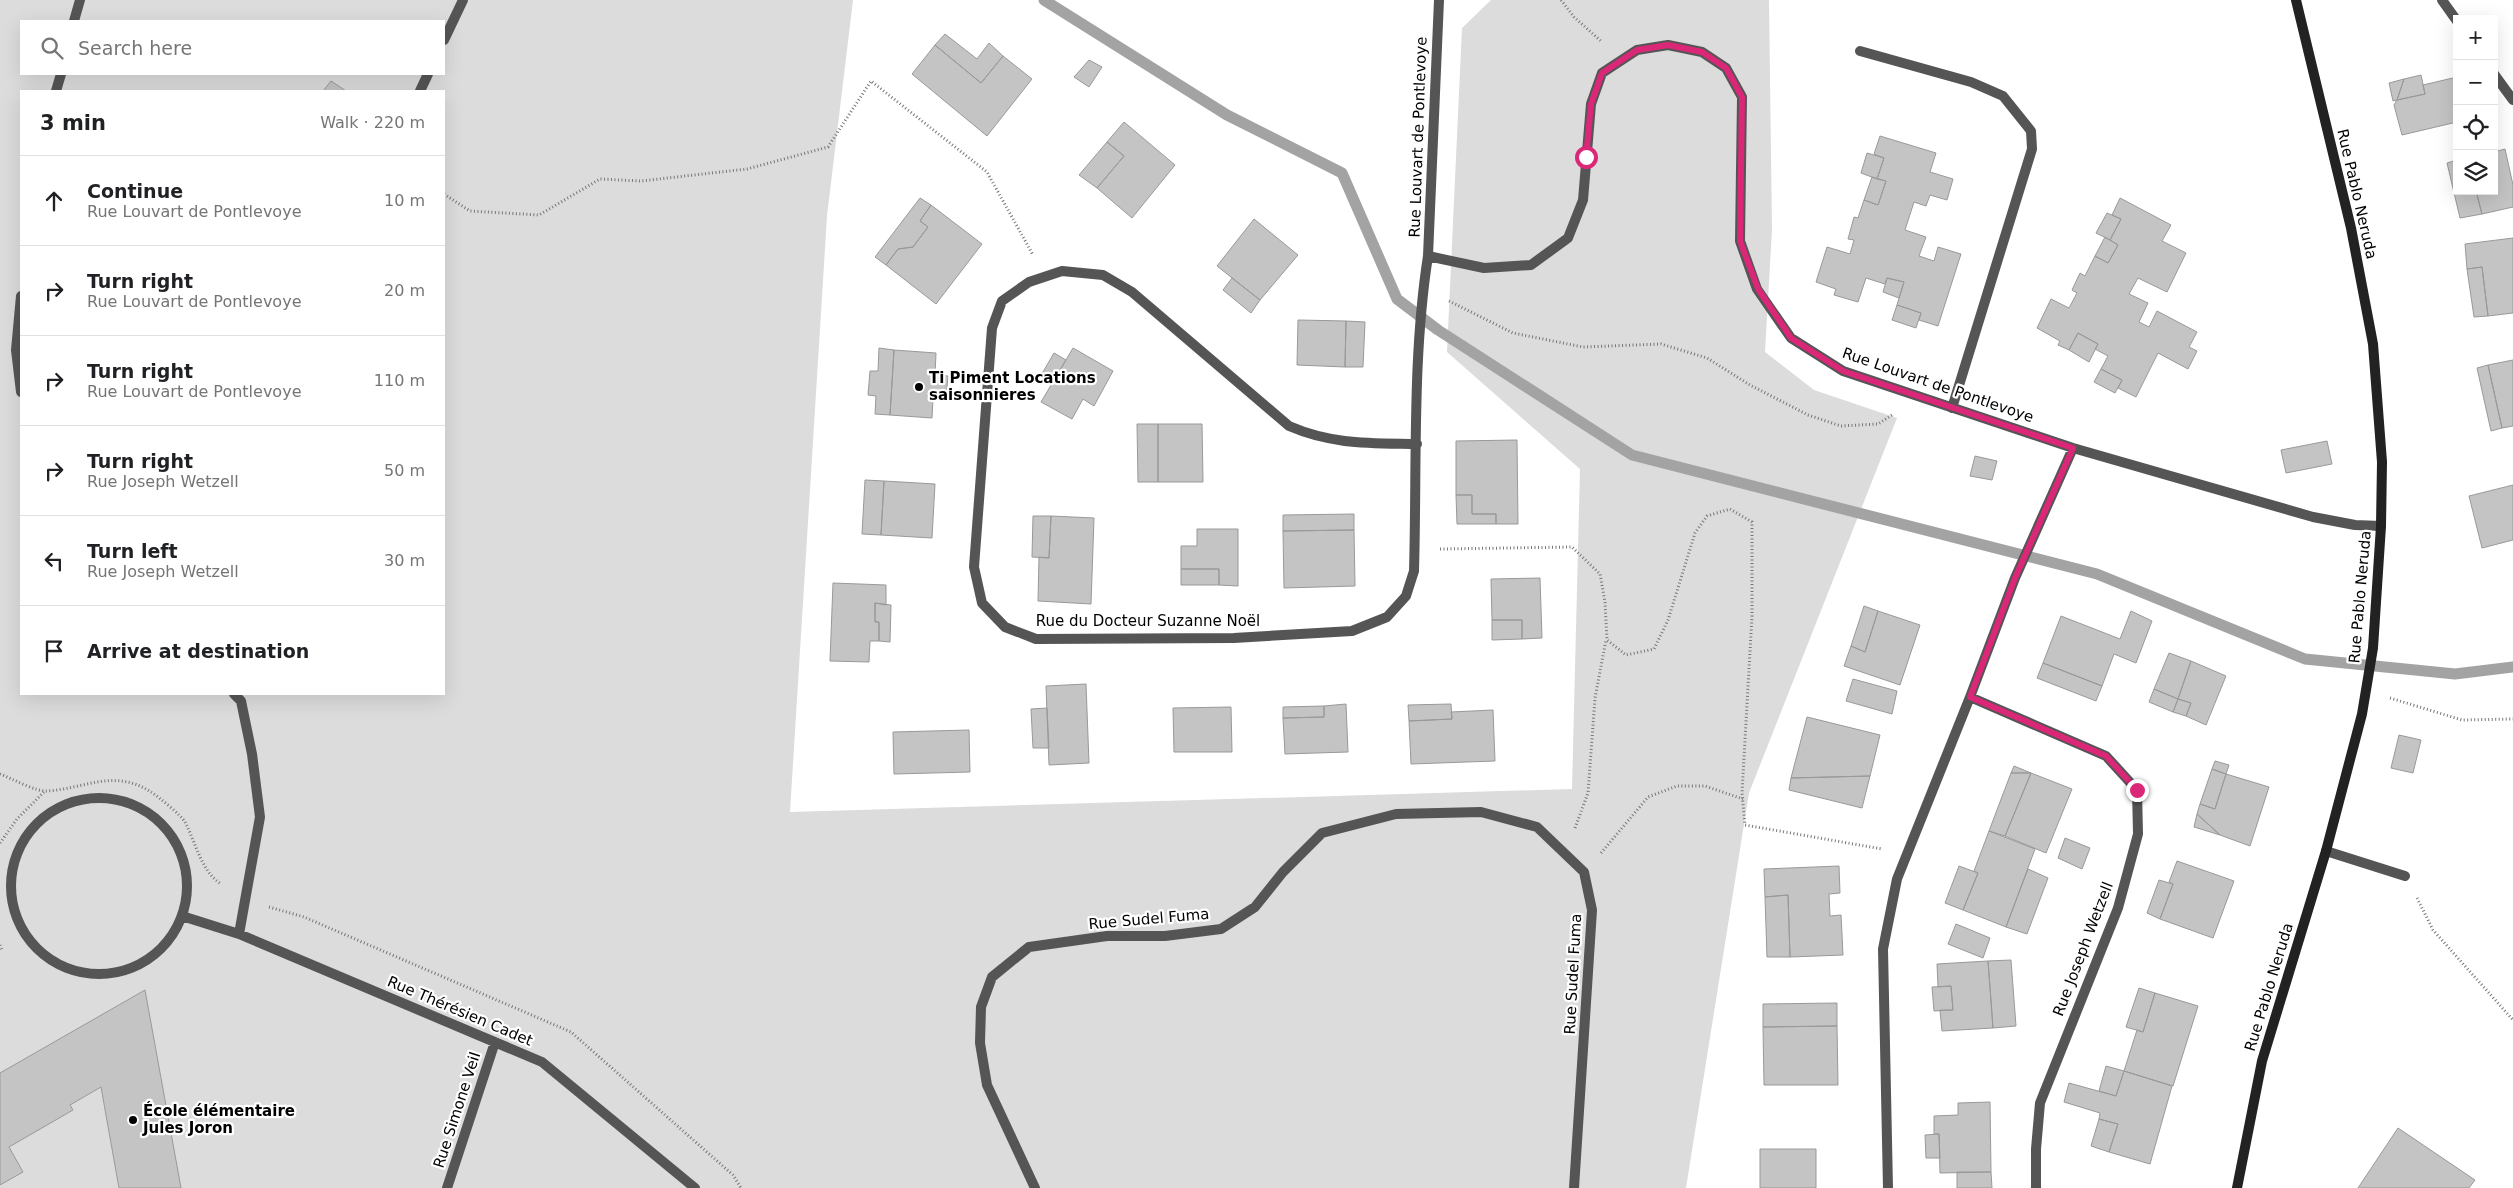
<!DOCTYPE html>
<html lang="en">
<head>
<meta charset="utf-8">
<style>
	:root { --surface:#fff; --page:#f2f2f2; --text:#202124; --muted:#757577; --line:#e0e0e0 }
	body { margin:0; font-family:"DejaVu Sans",sans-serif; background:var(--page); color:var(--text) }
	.controls { position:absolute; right:15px; top:15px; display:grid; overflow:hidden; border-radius:0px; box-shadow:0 5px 20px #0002 }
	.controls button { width:45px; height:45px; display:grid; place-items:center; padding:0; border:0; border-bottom:1px solid var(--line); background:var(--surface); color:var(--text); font:25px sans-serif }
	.stop { position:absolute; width:15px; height:15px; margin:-11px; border:4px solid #db2777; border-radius:50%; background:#fff }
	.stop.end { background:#db2777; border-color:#fff; box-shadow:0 1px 5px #0008 }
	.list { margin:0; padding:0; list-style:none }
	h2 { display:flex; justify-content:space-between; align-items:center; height:65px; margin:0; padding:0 20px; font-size:21px }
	h2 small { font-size:16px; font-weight:400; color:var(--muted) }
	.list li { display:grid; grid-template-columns:32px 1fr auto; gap:15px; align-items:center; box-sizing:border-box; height:90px; padding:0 20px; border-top:1px solid var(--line) }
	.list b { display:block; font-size:19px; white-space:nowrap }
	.list p { margin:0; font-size:16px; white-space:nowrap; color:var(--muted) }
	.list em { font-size:16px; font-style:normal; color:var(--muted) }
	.icon { flex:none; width:28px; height:28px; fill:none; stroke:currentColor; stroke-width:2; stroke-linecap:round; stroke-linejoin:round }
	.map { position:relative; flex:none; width:2513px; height:1188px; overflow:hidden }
	.search { position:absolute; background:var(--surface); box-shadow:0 5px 20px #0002; left:20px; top:20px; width:425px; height:55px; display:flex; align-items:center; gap:12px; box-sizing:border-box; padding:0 18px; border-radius:0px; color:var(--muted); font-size:19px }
	.panel { position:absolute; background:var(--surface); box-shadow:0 5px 20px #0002; left:20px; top:90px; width:425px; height:605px; border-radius:0px }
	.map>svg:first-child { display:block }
	.green { fill:#dcdcdc; fill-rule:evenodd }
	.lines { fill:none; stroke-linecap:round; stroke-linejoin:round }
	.stream { stroke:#a3a3a3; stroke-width:11 }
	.building { fill:#c4c4c4; stroke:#999 }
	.path { stroke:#777; stroke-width:3; stroke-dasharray:1 2.5; stroke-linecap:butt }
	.lane { stroke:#555; stroke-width:10 }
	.street { stroke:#555; stroke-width:10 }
	.secondary { stroke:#222; stroke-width:10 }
	.route { stroke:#db2777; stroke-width:6 }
	.poi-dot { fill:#000; stroke:#fff; stroke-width:2 }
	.labels { text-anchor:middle; stroke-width:4.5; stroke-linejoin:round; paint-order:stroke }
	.street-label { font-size:15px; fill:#000; stroke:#fff }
	.poi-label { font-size:15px; font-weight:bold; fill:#000; stroke:#fff; text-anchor:start }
</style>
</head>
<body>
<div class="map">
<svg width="2513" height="1188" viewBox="0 0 2513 1188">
	<rect width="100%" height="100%" fill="#fff"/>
	<path class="green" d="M0,0H853L827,216L790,812L1572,789L1580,469L1447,352L1462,28L1491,0H1769L1772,230L1765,352L1814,390L1897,418L1749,793L1686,1188H0ZM21,21H444V74H21ZM21,91H444V694H21Z"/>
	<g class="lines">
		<path class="stream" d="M1044,0L1227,115L1342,173L1397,299L1438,330L1632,455L2097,574L2305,659L2455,674L2513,667"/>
	</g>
	<path class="building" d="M945,34L977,59L989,43L1003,56L981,83L935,45Z
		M935,45L981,83L1003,56L1032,79L987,136L912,74Z
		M1089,60L1102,67L1089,87L1074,77Z
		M2421,75L2425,94L2397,100L2404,79Z
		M2457,77V122L2402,135L2394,105L2397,100L2425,94L2423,85Z
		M2404,79L2397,100L2393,101L2389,83Z
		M331,81L346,91H323Z
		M1124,122L1175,165L1132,218L1097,188L1124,156L1107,142Z
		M1880,136L1936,153L1930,172L1953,179L1947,200L1930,195L1926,206L1914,202L1905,230L1926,237L1919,256L1934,261L1938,247L1961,254L1938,326L1919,320L1921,313L1897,305L1904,282L1887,278L1885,284L1866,278L1858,302L1834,295L1836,289L1816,282L1827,247L1850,254L1854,240L1848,239L1854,217L1858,218L1864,200L1878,205L1886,181L1877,179L1884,158L1874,154Z
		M1107,142L1124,156L1097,188L1079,175Z
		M2505,149L2513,185V207L2482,214L2476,191H2494V152Z
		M1867,153L1884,158L1877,179L1861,173Z
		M2457,160V191H2476L2482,214L2460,218L2447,163Z
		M1872,177L1886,181L1878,205L1864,200Z
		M920,198L931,205L920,221L928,227L913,247L898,249L886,265L875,257Z
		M2120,198L2171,225L2162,241L2186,253L2167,292L2138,278L2129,294L2148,303L2139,322L2149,327L2157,311L2197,332L2189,347L2197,351L2188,369L2158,353L2136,397L2118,388L2122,380L2101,369L2108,356L2095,349L2098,344L2078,333L2069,350L2058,345L2060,341L2037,328L2051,299L2069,308L2077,293L2072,290L2080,273L2085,276L2095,256L2108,263L2118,245L2110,240L2121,219L2112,215Z
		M931,205L982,244L936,304L886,265L898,249L913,247L928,227L920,221Z
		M2107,213L2121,219L2110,240L2096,233Z
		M1254,219L1298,255L1260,300L1217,266Z
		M2105,237L2118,245L2108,263L2095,256Z
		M2513,238V313L2488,316L2482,267L2467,269L2465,244Z
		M2482,267L2488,316L2474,317L2467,269Z
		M1232,278L1260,300L1251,313L1223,290Z
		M1887,278L1904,282L1899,298L1883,292Z
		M1897,305L1921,313L1916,328L1892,320Z
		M1298,320L1346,321L1345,367L1297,365Z
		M1346,321L1365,322L1363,367H1345Z
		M2078,333L2098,344L2089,362L2069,350Z
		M879,348L894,350L890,415L875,414L876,396L868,395L870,371H878Z
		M1073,348L1113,371L1094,406L1083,399L1072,419L1041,402Z
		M894,350L936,353L935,375L948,376L946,399H933L932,418L890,415Z
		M1054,353L1066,360L1052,384L1040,377Z
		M2513,360V426L2502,428L2488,365Z
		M2488,365L2502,428L2491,431L2477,368Z
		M2101,369L2122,380L2115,393L2094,382Z
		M1137,424H1158V482H1138Z
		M1158,424H1202L1203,482H1158Z
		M1517,440L1518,524H1496V514H1472V495H1456V441Z
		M2327,441L2332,464L2286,473L2281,450Z
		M1975,456L1997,461L1992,480L1970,476Z
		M865,480L884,481L881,535L862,534Z
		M884,481L935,484L932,538L881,535Z
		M2513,485V540L2482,548L2469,496Z
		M1456,495H1472V514H1496V524H1457Z
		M1354,514V530L1283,531V515Z
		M1033,516H1051L1049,558L1032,557Z
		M1051,516L1094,518L1091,604L1038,601L1039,557L1049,558Z
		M1197,529H1238V586L1219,585V569H1181V546H1197Z
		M1354,530L1355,586L1284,588L1283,531Z
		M1181,569H1219V585H1181Z
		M1540,578L1542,638L1522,639V620H1492L1491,579Z
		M833,583L886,585V605L875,603V622H879V641H870L869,662L830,661Z
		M875,603L891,605L890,642L879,641V622H875Z
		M1864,606L1878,611L1865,652L1851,646Z
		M1878,611L1920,625L1900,685L1844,666L1851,646L1865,652Z
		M2131,611L2152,621L2136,663L2114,654L2102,686L2043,663L2061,616L2120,639Z
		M1492,620H1522V639L1492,640Z
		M2169,653L2191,661L2178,699L2154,689Z
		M2191,661L2226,676L2206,725L2186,716L2191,703L2178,699Z
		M2043,663L2102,686L2096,701L2037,678Z
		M1853,679L1897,691L1892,714L1846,701Z
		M1086,684L1089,763L1049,765L1046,686Z
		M2154,689L2178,699L2173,712L2149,702Z
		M2178,699L2191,703L2186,716L2173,712Z
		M1346,704L1348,752L1285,754L1283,718L1324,717V706Z
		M1451,704L1452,719L1409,721L1408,705Z
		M1324,706V717L1283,718V707Z
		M1231,707L1232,752H1174L1173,708Z
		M1047,708L1049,748H1033L1031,709Z
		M1493,710L1495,761L1411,764L1409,721L1452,719L1451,712Z
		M1807,717L1880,735L1870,776L1791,778Z
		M969,730L970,772L894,774L893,732Z
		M2399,735L2421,740L2413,773L2391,768Z
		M2215,761L2229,765L2226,774L2212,769Z
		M2014,766L2031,773H2011Z
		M2212,769L2226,774L2215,809L2200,804Z
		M2011,773H2031L2005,836L1989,831Z
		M2031,773L2072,789L2046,853L2005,836Z
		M2226,774L2269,787L2250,846L2220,835L2197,814L2200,804L2215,809Z
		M1870,776L1862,808L1789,790L1791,778Z
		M2197,814L2220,835L2194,827Z
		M1989,831L2035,849L2006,927L1963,910L1978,873L1974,871Z
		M2065,838L2090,848L2082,869L2058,858Z
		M2177,861L2234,881L2213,938L2160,919L2173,884L2169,882Z
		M1839,866L1840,893L1829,894L1830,916L1841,915L1843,955L1790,957L1788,895L1765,897L1764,869Z
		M1959,866L1978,873L1963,910L1945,903Z
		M2028,869L2048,878L2027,934L2006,927Z
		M2159,880L2173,884L2160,919L2147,913Z
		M1788,895L1790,957H1767L1765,897Z
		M1956,924L1990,938L1983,958L1948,944Z
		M2011,960L2016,1026L1993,1028L1988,961Z
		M1988,961L1993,1028L1942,1031L1940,1010H1953L1951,986L1938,987L1937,964Z
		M1951,986L1953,1010L1934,1011L1932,987Z
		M2139,988L2155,993L2143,1032L2126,1027Z
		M145,990L181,1188H119L101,1087L70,1105L73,1110L9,1147L23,1172L0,1185V1073Z
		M2155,993L2198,1006L2173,1086L2124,1071L2137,1030L2143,1032Z
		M1837,1003V1026L1763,1027V1004Z
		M1837,1026L1838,1085H1764L1763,1027Z
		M2106,1066L2124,1071L2116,1096L2099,1091Z
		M2124,1071L2172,1086L2150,1164L2109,1152L2118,1124L2099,1119L2100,1113L2064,1102L2069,1083L2116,1096Z
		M1990,1102L1991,1172L1940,1173L1939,1134H1934V1116L1958,1115V1103Z
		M2099,1119L2118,1124L2109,1152L2091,1146Z
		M2398,1128L2475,1180L2469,1188H2358Z
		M1939,1134L1940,1158H1926L1925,1135Z
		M1760,1149H1816V1188H1760Z
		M1957,1172H1991L1992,1188H1957Z"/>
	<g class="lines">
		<path class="path" d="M1561,0L1574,17L1602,42
			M444,194L470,211L539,215L600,179L641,181L747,169L828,147L871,81L987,172L1033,255
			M1449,301L1513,333L1583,347L1661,344L1707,358L1750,385L1808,415L1841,426L1878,424L1892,415
			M1440,549L1572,547L1600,574L1605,602L1607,640L1626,655L1654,649L1668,620L1695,533L1707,516L1730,509L1752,522V616L1742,793L1745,825L1882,849
			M2390,698L2462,720L2513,719
			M0,774C11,778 36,792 47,791C84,789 114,768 151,792C159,797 181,815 185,822C196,843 201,871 221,884
			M1575,828L1588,793L1595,698L1606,640
			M0,843L17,819L45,791
			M1601,853L1648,797L1677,786H1705L1743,799
			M2417,898L2433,930L2513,1020
			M269,907L304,917L571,1032L733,1175L741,1188
			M0,945L2,950"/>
		<path class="lane" d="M1860,51L1971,82L2003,96L2031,131L2032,149L1952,408
			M2326,851L2405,876"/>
		<path class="street" d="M1439,0L1428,256L1484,268L1531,265L1568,238L1583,200L1591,104L1602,73L1637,50L1668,45L1702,52L1726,68L1742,97L1740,241L1757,289L1791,338L1843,371L2073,448L2313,517L2355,525L2381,526
			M2442,0L2457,21
			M74,21L80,0
			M444,40L463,0
			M2494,74L2513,100
			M56,91L61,74
			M420,91L428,74
			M21,296L16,350L21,392
			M1417,444C1371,443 1333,445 1289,426L1132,292L1103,275L1062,271L1029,282L1002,301L992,328L974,567L982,603L1005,627L1036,639L1234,638L1352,631L1387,617L1406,596L1414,571C1417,466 1412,359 1428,256
			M234,694L241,701L252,754L260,817L239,934
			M1970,697L2106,756L2137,790L2138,834L2118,908L2040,1103L2036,1149V1188
			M11 886a88 88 0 1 1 176 0a88 88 0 1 1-176 0Z
			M182,916L239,934L542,1062L695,1188
			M447,1188L495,1042
			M1035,1188L987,1085L980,1043L981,1007L992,977L1029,947L1107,936H1165L1221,929L1255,907L1283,872L1322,833L1396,814L1481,812L1537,827L1584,872L1592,910L1574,1188
			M1888,1188L1883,949L1897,879L1970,697L2015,578L2073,448"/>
		<path class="secondary" d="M2237,1188L2262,1061L2326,851L2362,714L2373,648L2381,526L2382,462L2373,344L2351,228L2296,0"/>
	</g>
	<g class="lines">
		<path class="route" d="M1586,157L1591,104L1602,73L1637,50L1668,45L1702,52L1726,68L1742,97L1740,241L1758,289L1791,338L1843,371L2073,448L2015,578L1970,697L2106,756L2137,790"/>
	</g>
	<g class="poi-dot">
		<circle cx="919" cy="387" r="5"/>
		<circle cx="133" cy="1120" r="5"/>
	</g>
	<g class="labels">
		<g class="street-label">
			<text transform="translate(1418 137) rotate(-88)" y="5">Rue Louvart de Pontlevoye</text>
			<text transform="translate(2357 194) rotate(77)" y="5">Rue Pablo Neruda</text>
			<text transform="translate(1938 385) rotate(19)" y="5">Rue Louvart de Pontlevoye</text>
			<text transform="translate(2360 597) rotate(-85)" y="5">Rue Pablo Neruda</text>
			<text x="1148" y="626">Rue du Docteur Suzanne Noël</text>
			<text transform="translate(1149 919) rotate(-5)" y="5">Rue Sudel Fuma</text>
			<text transform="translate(2083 949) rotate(-69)" y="5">Rue Joseph Wetzell</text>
			<text transform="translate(1573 974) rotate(-87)" y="5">Rue Sudel Fuma</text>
			<text transform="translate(2269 987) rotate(-73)" y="5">Rue Pablo Neruda</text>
			<text transform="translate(460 1011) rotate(23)" y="5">Rue Thérésien Cadet</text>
			<text transform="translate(457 1110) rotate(-72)" y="5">Rue Simone Veil</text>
		</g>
		<g class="poi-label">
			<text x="929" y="383">Ti Piment Locations<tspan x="929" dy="17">saisonnieres</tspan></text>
			<text x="143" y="1116">École élémentaire<tspan x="143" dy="17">Jules Joron</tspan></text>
		</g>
	</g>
</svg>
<div class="controls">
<button>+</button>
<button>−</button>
<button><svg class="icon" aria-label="locate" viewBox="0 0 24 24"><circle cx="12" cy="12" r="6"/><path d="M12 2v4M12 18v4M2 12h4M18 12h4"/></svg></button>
<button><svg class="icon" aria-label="layers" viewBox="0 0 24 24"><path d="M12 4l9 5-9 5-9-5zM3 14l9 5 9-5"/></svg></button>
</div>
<div class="stop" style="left:1586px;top:157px"></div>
<div class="stop end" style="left:2137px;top:790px"></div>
<div class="search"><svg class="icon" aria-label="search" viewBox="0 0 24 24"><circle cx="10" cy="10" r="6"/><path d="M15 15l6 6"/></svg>Search here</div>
<section class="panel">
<h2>3 min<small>Walk · 220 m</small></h2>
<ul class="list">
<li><svg class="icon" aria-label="ahead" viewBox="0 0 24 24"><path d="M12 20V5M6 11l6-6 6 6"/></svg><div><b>Continue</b><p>Rue Louvart de Pontlevoye</p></div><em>10 m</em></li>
<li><svg class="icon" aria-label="right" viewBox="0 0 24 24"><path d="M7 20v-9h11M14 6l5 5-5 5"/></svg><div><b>Turn right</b><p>Rue Louvart de Pontlevoye</p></div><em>20 m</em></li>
<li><svg class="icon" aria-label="right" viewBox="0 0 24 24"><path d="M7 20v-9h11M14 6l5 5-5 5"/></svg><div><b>Turn right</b><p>Rue Louvart de Pontlevoye</p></div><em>110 m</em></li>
<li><svg class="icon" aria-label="right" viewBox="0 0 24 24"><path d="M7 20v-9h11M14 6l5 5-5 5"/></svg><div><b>Turn right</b><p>Rue Joseph Wetzell</p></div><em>50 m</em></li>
<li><svg class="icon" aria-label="left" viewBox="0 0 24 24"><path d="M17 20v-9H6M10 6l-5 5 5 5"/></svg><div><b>Turn left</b><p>Rue Joseph Wetzell</p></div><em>30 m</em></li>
<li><svg class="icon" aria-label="arrive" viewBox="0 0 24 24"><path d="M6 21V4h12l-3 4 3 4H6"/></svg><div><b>Arrive at destination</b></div></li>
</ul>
</section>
</div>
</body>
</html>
